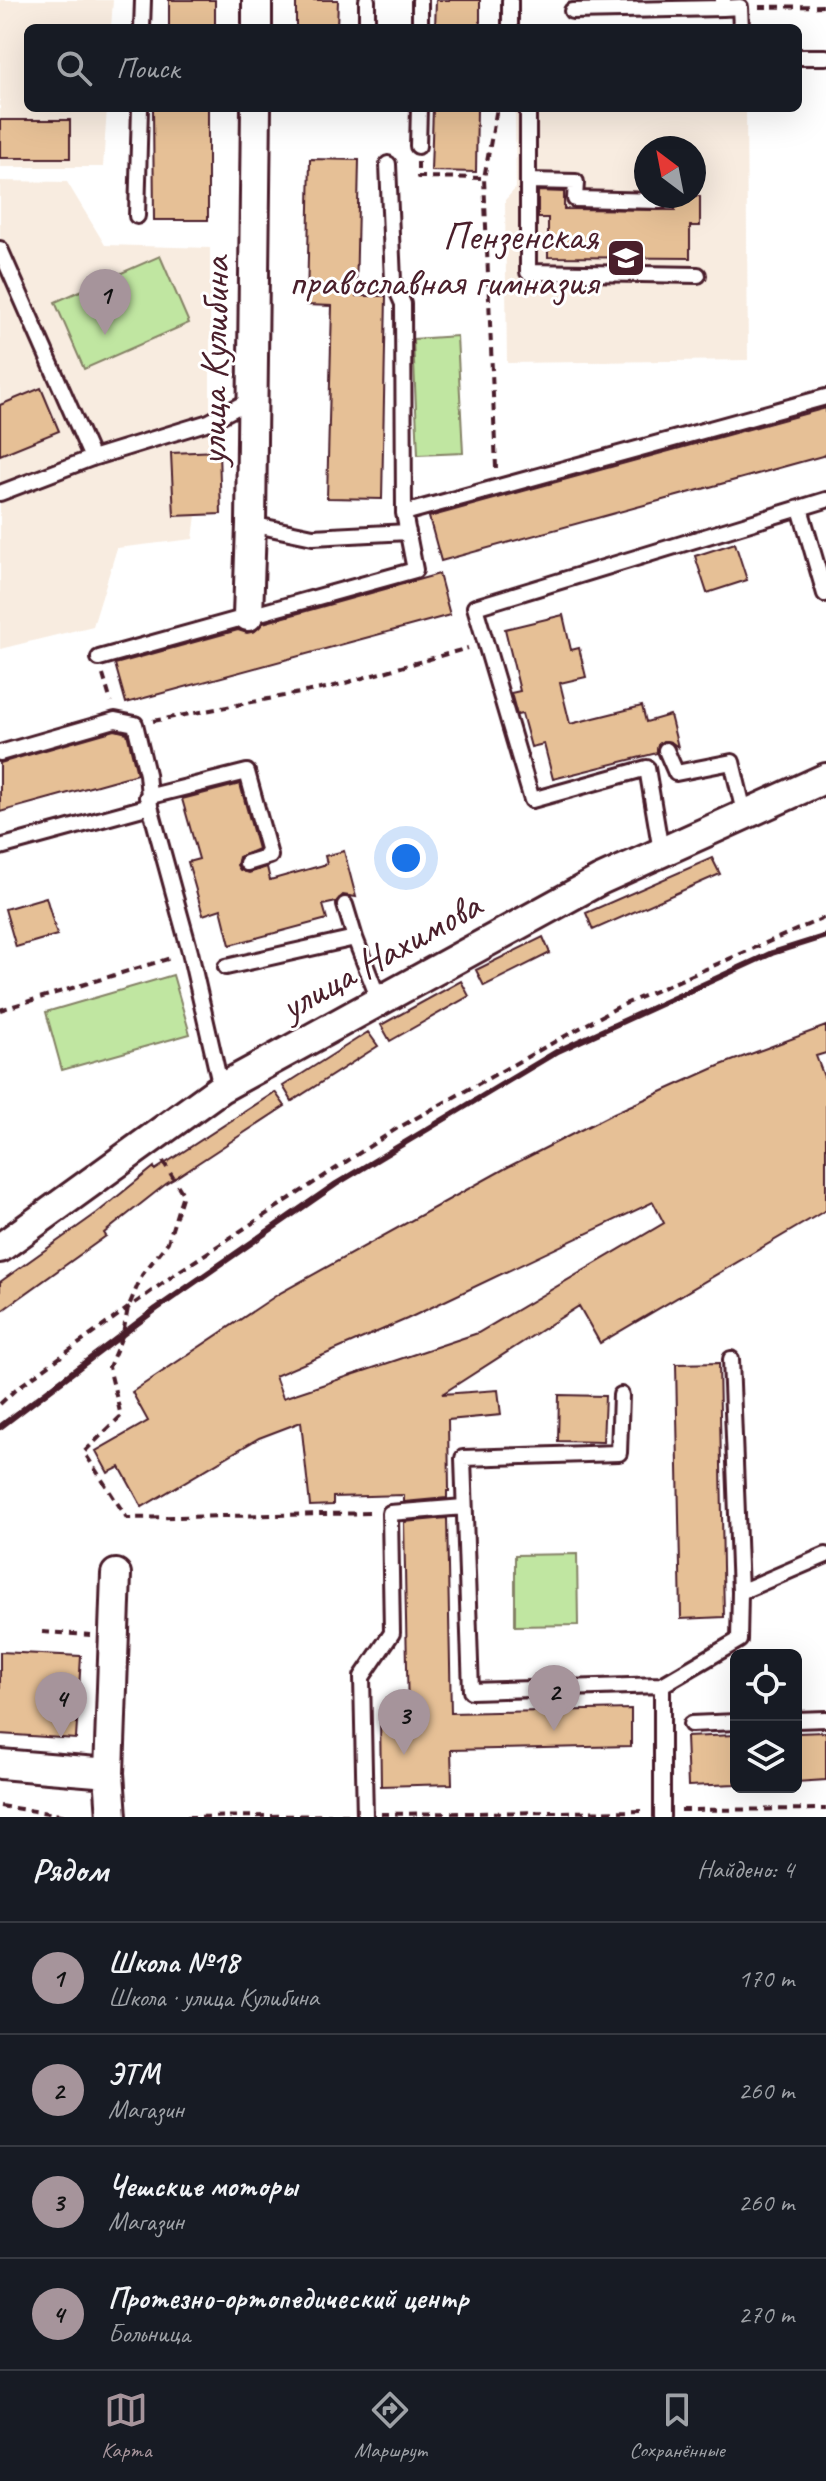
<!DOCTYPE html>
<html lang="ru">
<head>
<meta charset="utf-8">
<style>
	:root { --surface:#171b24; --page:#20242c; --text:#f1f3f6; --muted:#9ea1a6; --line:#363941; --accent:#a6949b }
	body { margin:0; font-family:Caveat,sans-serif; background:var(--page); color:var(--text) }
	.controls { position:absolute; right:24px; bottom:24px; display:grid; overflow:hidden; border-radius:12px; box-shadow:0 8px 32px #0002 }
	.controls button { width:72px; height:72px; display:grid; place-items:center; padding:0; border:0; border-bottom:2px solid var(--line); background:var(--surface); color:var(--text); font:40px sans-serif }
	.compass { position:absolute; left:634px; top:136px; width:72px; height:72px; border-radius:50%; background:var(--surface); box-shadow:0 8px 32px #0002; rotate:328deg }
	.you { position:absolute; left:406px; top:858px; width:28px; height:28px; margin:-20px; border:6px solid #fff; border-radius:50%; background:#1a73e8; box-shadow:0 0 0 12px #1a73e833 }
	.badge { display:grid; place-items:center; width:52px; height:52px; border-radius:50%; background:var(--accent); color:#111; font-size:26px; font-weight:700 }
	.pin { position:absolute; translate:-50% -66px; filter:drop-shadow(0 2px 4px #0008) }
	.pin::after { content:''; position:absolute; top:42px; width:28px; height:24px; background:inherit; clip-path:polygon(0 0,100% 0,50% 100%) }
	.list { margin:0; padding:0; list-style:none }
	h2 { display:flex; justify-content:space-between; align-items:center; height:104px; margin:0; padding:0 32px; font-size:34px }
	h2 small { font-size:26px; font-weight:400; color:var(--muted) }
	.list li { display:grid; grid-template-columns:52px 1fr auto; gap:24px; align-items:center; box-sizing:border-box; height:112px; padding:0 32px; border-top:2px solid var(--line) }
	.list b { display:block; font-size:30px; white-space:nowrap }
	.list p { margin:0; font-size:26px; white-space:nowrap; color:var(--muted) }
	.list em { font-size:26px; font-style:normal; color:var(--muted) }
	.icon { flex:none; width:44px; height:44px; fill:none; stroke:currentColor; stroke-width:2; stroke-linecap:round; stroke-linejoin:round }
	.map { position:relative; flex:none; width:826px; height:1817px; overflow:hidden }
	.search { position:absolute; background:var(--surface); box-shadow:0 8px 32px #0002; left:24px; right:24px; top:24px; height:88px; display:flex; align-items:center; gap:20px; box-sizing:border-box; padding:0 28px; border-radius:12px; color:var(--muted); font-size:30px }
	.sheet { height:552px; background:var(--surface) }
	nav { display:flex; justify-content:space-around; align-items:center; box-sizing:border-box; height:112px; border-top:2px solid var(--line); background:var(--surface); font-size:22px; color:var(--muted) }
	nav a { display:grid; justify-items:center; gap:4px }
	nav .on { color:var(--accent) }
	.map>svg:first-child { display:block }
	.built { fill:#f8ece0; fill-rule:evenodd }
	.green { fill:#c0e6a1; stroke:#858266; stroke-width:2 }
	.building { fill:#e6c096; stroke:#4a1f2b; stroke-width:2; fill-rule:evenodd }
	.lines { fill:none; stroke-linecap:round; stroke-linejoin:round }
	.lane-casing { stroke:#4a1f2b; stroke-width:20 }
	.street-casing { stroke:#4a1f2b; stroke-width:34 }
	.path { stroke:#4a1f2b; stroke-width:4; stroke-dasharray:8 6; stroke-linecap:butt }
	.lane { stroke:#fff; stroke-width:14 }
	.street { stroke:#fff; stroke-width:28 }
	.rail { stroke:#4a1f2b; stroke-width:6 }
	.labels { text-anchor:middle; stroke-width:6; stroke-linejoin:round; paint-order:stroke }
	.poi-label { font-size:40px; fill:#4a1f2b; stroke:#fff; text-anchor:end }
	.street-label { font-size:40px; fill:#4a1f2b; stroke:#fff }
</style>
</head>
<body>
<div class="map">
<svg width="826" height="1817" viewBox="0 0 826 1817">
	<rect width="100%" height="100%" fill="#fff"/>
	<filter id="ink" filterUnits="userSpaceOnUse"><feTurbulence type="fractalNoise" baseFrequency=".0125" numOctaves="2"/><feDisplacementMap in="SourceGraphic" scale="16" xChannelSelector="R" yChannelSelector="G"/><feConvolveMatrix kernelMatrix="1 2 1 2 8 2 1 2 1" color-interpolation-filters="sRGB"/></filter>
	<g filter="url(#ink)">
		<path class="built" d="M0,0H113L111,28H28V108H107L103,167H0Z
			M515,108H746L748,360L507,363L505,200L516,188ZM646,148H694V196H646Z
			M0,181L67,182L105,245L210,248V451H219L221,514L196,515L193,539L117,548L93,626L0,649Z"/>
		<path class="green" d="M160,256L189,323L84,369L55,302Z
			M457,336L463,453L418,455L413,339Z
			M173,975L190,1034L62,1070L46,1012Z
			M577,1554L578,1625L515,1626V1555Z"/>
		<path class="building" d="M169,0H215V28H169Z
			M296,0H338L337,28H296Z
			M436,0H480V28H435Z
			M153,108H208V220H154Z
			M433,108H477L476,172L431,171Z
			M0,120H70V158H0Z
			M310,159L359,160L356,296H386L382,499L327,498L332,306L307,305Z
			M538,191L564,192V209L675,210V196H700V226H690V258L548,257V218H538Z
			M41,388L59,431L0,455V405Z
			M826,408V455L441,561L429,517Z
			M219,451L221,514L174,516L171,453Z
			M735,543L747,580L707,593L695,556Z
			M439,574L450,615L126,703L115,664L238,630L247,633L255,631L263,623Z
			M563,615L571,650L579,648L586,677L560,683L570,724L642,706L646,722L670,715L678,747L671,742L663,741L658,745L657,753L553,779L544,744L531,747L522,714L517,715L511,693L520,691L505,629Z
			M115,730L127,733L137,774L0,812V763Z
			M240,784L258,849L239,857L237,865L240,870L249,873L267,867L270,880L327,864L325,856L344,851L356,897L343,895L336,902L323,905L327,919L230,945L221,909L203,915L188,862L199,859L182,799Z
			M712,858L720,874L593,930L586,913Z
			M46,897L57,935L16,947L5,909Z
			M543,937L550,953L484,986L476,970Z
			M461,981L469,996L390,1041L381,1025Z
			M826,1026V1053L816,1056L826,1082V1210L600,1343L579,1306L442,1394L498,1390L501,1415L448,1420L449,1491H447V1498L404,1502V1495L333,1497V1505L310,1506L301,1422L259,1438L142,1507L120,1467L108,1473L96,1451L148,1421L132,1392L280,1293L506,1168L614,1113L721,1065ZM653,1202L664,1223L478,1333L283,1398L275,1376L407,1319Z
			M368,1032L378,1046L292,1101L283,1086Z
			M275,1092L285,1106L166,1184L104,1233L106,1236L0,1312V1282L97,1213L154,1167L155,1170Z
			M719,1363L724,1617L681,1619L676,1364Z
			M559,1395L605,1396L603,1442L558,1441Z
			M447,1518L451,1713L631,1709V1746L451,1750L452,1784L381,1786L380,1715L408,1714L404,1522Z
			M0,1652L81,1656L76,1739L0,1734Z
			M826,1732V1780L796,1782V1733Z
			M736,1735V1784L688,1786L686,1737Z"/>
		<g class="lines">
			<g class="lane-casing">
				<path id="lane" d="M510,0V28
					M723,0V8L740,7L741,28
					M572,11L723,8
					M142,28L143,0
					M367,28V0
					M420,28V0
					M798,57H826
					M528,108V272L698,275
					M418,146L419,108
					M388,164L393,281L403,304L404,513
					M528,181L576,182L575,199L660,201
					M137,216L140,108
					M0,249L92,458
					M0,493L92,458L209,422L252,399
					M800,508L825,594
					M251,524L313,537L408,532
					M99,658L415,570L404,513L826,397
					M666,750L676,773L732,762L745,816
					M0,753L115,720L135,724L147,774L150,806
					M147,797L247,772L270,856L247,863
					M0,847L150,806L190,952L221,1088
					M661,851L647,768L532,800L475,607L826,500
					M345,905L355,938
					M226,967L355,938L379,1000
					M731,1359L740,1592
					M621,1395L619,1453L463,1458L471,1691L662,1685V1817
					M662,1685L739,1640L740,1592L826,1555
					M796,1720L826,1719
					M691,1724L736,1722
					M365,1817L362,1677L392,1633L390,1513L464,1507"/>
			</g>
			<g class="street-casing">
				<path id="street" d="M257,28V0
					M248,616L251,524L256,108
					M0,1248L221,1088L600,880L826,778
					M0,1764L109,1773
					M112,1817L109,1773L116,1574"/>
			</g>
			<path class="path" d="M759,7L826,6
				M418,162V177L484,178
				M496,468L484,178L497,108
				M103,675L111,702
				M153,721L331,687L468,648
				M0,1010L174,957
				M163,1161L183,1194L168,1242L142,1275L128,1308L123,1334L109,1367L121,1416L84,1452L127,1518L374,1513
				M0,1404L16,1389L178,1272L396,1129L618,1007L826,917
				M42,1632L91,1635
				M0,1806L75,1817
				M681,1810L826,1809
				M381,1814L644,1811
				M187,1817L348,1815"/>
			<use href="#lane" class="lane"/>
			<use href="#street" class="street"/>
			<path class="rail" d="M0,1427L156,1309L336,1184L558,1051L772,953L826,936"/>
		</g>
	</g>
	<defs>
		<g id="school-square" transform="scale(2)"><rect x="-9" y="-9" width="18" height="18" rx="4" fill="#4a1f2b" stroke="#fff"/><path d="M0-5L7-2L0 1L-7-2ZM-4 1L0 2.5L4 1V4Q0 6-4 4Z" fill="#fff"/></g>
	</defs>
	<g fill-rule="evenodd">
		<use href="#school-square" x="626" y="258"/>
	</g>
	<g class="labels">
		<g class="poi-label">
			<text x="598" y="249">Пензенская<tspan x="598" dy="46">православная гимназия</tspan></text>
		</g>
		<g class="street-label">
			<text transform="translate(213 361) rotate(-89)" y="14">улица Кулибина</text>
			<text transform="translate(380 955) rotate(-29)" y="14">улица Нахимова</text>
		</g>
	</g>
</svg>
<div class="controls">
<button><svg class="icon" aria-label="locate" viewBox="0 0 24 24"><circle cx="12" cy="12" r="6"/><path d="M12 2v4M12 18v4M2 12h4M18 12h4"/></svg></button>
<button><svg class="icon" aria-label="layers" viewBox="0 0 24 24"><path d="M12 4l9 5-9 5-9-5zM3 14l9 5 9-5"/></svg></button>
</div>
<svg class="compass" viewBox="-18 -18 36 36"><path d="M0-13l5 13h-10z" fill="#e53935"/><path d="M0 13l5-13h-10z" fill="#9ea1a6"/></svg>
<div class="you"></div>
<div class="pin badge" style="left:105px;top:335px">1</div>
<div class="pin badge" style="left:554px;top:1731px">2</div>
<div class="pin badge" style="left:404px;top:1755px">3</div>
<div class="pin badge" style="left:61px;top:1738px">4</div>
<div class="search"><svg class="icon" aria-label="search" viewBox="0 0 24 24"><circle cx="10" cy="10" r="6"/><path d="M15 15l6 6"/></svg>Поиск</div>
</div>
<section class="sheet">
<h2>Рядом<small>Найдено: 4</small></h2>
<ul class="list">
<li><span class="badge">1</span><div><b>Школа №18</b><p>Школа · улица Кулибина</p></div><em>170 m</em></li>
<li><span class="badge">2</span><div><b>ЭТМ</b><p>Магазин</p></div><em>260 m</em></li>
<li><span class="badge">3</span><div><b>Чешские моторы</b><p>Магазин</p></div><em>260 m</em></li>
<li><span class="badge">4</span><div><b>Протезно-ортопедический центр</b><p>Больница</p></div><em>270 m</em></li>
</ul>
</section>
<nav>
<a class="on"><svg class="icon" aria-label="map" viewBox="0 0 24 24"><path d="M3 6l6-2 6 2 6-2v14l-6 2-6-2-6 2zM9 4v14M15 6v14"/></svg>Карта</a>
<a><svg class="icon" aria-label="directions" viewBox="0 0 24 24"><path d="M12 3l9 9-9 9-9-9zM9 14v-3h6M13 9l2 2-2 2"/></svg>Маршрут</a>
<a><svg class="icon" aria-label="saved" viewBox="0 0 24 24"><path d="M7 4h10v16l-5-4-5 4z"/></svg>Сохранённые</a>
</nav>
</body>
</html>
